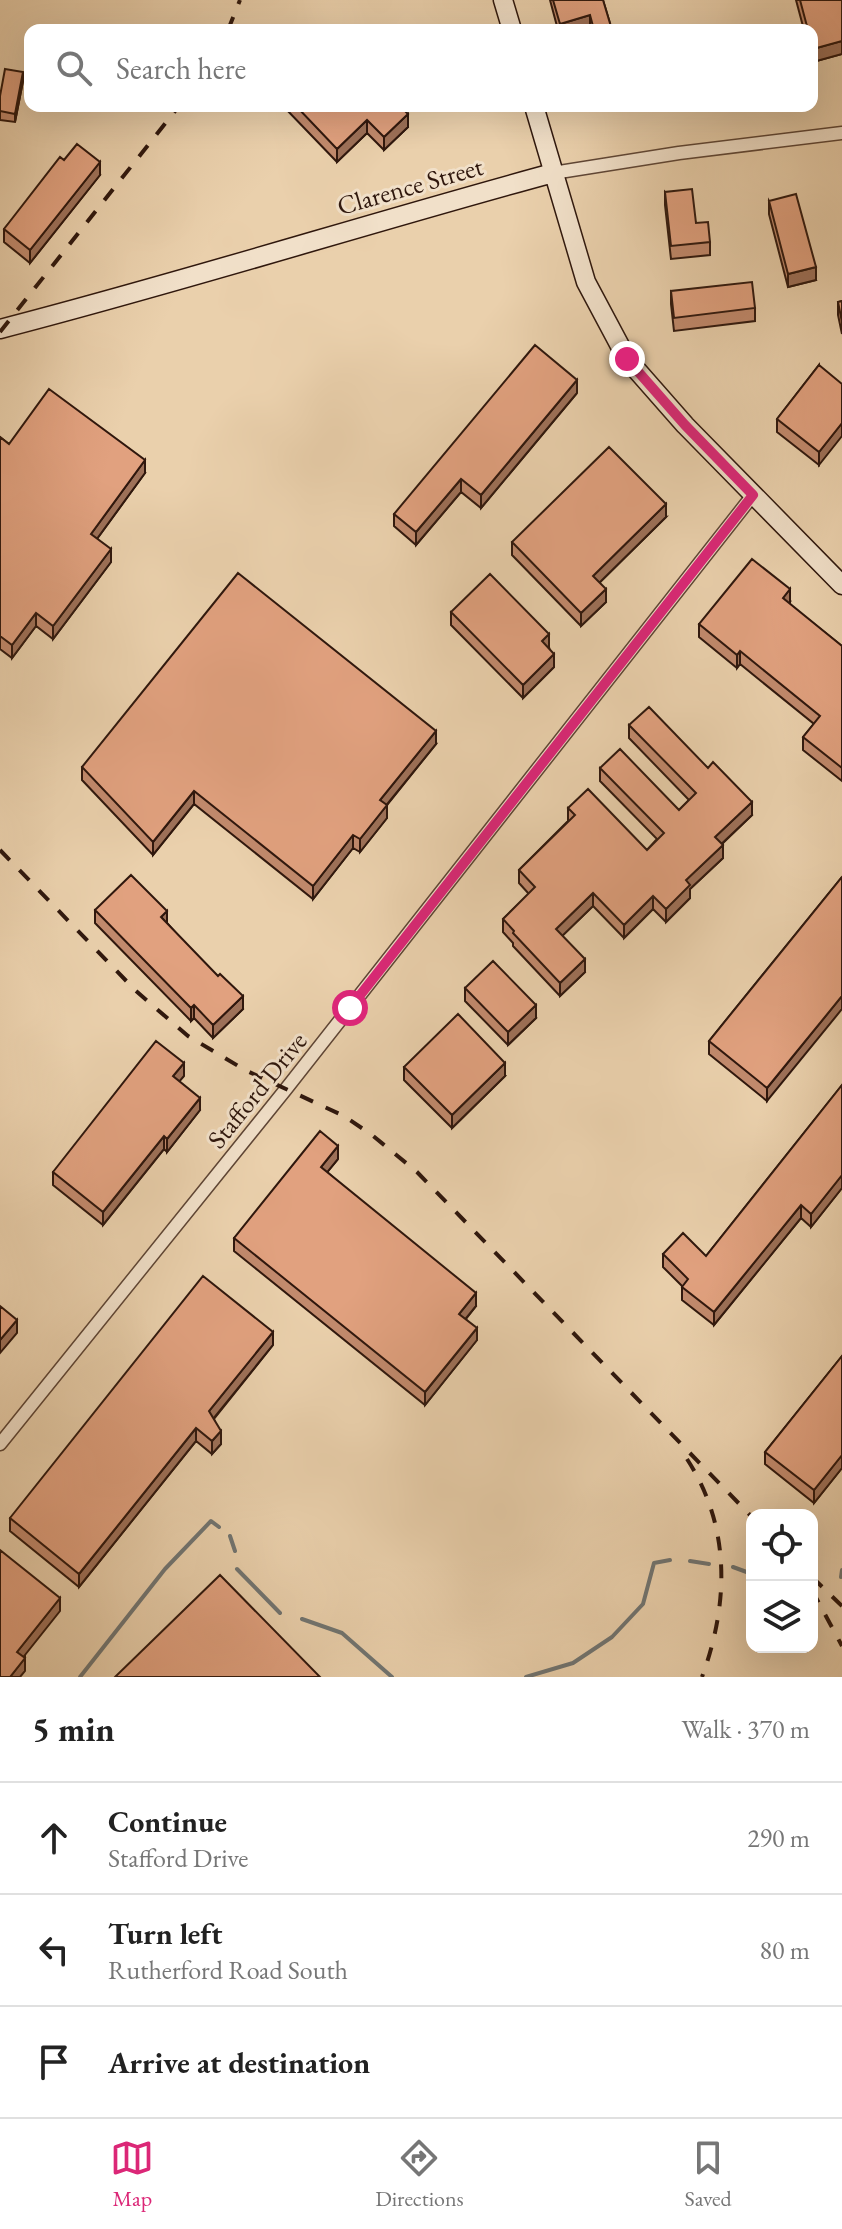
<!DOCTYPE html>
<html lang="en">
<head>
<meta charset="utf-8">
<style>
	:root { --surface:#fff; --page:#f2f2f2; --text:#222; --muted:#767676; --line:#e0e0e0; --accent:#db2777 }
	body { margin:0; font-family:"EB Garamond",serif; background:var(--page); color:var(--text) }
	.controls { position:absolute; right:24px; bottom:24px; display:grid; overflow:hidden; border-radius:16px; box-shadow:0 8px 32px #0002 }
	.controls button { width:72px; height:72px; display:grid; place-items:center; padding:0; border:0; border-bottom:2px solid var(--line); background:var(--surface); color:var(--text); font:40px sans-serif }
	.stop { position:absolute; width:24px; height:24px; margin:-18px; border:6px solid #db2777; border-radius:50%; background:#fff }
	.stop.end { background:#db2777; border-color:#fff; box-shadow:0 2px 8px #0008 }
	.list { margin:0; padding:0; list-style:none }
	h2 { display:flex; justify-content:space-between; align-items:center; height:104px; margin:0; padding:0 32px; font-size:34px }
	h2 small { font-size:26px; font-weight:400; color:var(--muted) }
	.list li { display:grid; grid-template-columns:52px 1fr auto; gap:24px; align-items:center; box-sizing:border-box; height:112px; padding:0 32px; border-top:2px solid var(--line) }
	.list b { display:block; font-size:30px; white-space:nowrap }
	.list p { margin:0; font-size:26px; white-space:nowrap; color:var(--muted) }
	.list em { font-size:26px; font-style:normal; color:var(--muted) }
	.icon { flex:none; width:44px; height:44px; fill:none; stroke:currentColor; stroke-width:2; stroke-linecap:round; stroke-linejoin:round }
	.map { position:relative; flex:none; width:842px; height:1677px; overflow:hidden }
	.search { position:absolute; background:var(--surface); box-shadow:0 8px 32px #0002; left:24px; right:24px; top:24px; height:88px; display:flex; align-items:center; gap:20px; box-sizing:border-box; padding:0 28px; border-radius:16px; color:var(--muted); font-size:30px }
	.sheet { height:440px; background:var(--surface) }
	nav { display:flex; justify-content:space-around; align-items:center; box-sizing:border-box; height:112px; border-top:2px solid var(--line); background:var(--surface); font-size:22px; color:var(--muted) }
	nav a { display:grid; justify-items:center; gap:4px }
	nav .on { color:var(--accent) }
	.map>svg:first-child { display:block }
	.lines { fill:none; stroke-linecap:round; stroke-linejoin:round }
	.stream { stroke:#717572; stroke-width:4 }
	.street-casing { stroke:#5e4535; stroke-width:15 }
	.secondary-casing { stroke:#2f170d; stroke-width:21 }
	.street { stroke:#f1e0c9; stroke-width:12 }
	.secondary { stroke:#f1e0c9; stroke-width:18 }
	.rail { stroke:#2f170d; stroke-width:4; stroke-dasharray:14 14; stroke-linecap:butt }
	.wall { fill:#c28a6d; stroke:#2f170d; stroke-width:2 }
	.shaded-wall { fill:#9e7159; stroke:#2f170d; stroke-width:2 }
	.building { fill:#e1a17f; stroke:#2f170d; stroke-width:2 }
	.route { stroke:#db2777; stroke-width:10 }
	.labels { text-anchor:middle; stroke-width:6; stroke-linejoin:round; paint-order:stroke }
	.street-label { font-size:26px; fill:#2f170d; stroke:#f1e0c9 }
</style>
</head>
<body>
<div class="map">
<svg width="842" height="1677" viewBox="0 0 842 1677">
	<rect width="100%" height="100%" fill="#ead0ac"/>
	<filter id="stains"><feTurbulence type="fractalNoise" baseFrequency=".0025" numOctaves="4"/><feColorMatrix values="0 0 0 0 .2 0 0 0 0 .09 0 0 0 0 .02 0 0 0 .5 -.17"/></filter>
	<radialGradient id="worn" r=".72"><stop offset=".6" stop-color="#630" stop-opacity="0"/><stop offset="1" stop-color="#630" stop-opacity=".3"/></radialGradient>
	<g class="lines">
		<path class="stream" d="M230,1536L235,1551
			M690,1561L709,1564
			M733,1567L752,1574
			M237,1569L280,1613
			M841,1577L842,1570
			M302,1619L342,1633L392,1677
			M80,1677L165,1569L211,1521L219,1527
			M526,1677L573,1663L612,1637L643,1604L654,1563L670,1560"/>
		<g class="street-casing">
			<path id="street" d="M553,173L679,153L842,133
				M0,1444L286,1089L753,495"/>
		</g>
		<g class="secondary-casing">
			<path id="secondary" d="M503,0L512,30
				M534,106L586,282L627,359L685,425L842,585
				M0,329C186,281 369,223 553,173"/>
		</g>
		<use href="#street" class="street"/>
		<use href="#secondary" class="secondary"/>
		<path class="rail" d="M228,30L240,0
			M0,332L179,106
			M0,850L136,991L188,1036L245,1070L344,1116L372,1135L417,1172L752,1517
			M687,1459C731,1527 729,1603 702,1677
			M812,1577L842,1606
			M812,1590L842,1646"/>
	</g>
	<path class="wall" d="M550,0H603L612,30H590V28L584,30H558Z
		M796,0H842V54L813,62L812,57V30H804Z
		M23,81L15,122L0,120V96Z
		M283,106H400L408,127L384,150L367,133L337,162Z
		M64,160L100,175L30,263L4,242V229Z
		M665,192L696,223L710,242V255L671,259L665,205Z
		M769,201L816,280L788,287L769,214Z
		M671,291L755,308V321L674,331L671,304Z
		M842,301V334L838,315V302Z
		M819,365V465L777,432V419Z
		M577,393L481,508L461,492L416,545L394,526V514Z
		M0,437L9,444L145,473L97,539L111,562L53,639L36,626L12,658L0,649Z
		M666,517L599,583L606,602L581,626L512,555V542Z
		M790,602L789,604L842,646V781L803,750V737L814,724L740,664L737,668L699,637V624Z
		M451,612L549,647L554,667L523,698L451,625Z
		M629,725L752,815L722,844L723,858L690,889V898L666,922L653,909L624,938L593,906L562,936L585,972L560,996L513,946V943L503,932V919L529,894L519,883V870L568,821V808L647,850L657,839L600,781V768L679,810L689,800L629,738Z
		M436,744L387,805V818L360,852L353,848L313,899L194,804L153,855L82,780V767Z
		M842,877L767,1101L709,1054V1041Z
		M95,910L167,923L243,1009L213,1038L194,1018L191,1021L95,923Z
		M465,988L536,1018L508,1045L465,1001Z
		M404,1067L505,1076L452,1128L404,1080Z
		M184,1076L179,1081L200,1110L167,1152L164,1149L103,1225L53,1185V1172Z
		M842,1085V1188L811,1227L801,1218L714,1325L682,1300V1286L663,1267V1254L706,1256Z
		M338,1159L327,1172L476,1306L466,1319L477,1340L425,1405L234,1251V1238Z
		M273,1345L214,1419L221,1444L212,1454L196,1441L79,1587L10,1531V1518Z
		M842,1356V1468L814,1503L765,1464V1452Z"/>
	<path class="shaded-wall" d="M590,15V28L584,30H560V24Z
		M842,41V54L813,62V49Z
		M23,72V81L15,122V114Z
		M408,114V127L384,150V137Z
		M367,120V133L337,162V149Z
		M100,162V175L30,263V250Z
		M816,267V280L788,287V274Z
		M577,380V393L481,508V495Z
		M842,423V436L819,465V452Z
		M145,460V473L91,547V534Z
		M461,479V492L416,545V532Z
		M666,504V517L593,589V576Z
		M111,549V562L53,639V626Z
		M606,589V602L581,626V613Z
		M790,589V602L783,611V598Z
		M36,613V626L12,658V645Z
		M549,634V647L542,654V641Z
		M740,651V664L737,668V655Z
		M554,654V667L523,698V685Z
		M436,731V744L380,813V800Z
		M194,791V804L153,855V842Z
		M752,802V815L715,850V837Z
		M387,805V818L360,852V839Z
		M353,835V848L313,899V886Z
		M723,845V858L690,889V898L666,922V909L686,880Z
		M593,893V906L556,942V929Z
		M653,896V909L624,938V925Z
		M167,911V924L161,917Z
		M585,959V972L560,996V983Z
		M243,996V1009L213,1038V1025Z
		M842,996V1009L767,1101V1088Z
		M194,1005V1018L191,1021V1008Z
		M536,1005V1018L508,1045V1032Z
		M184,1063V1076L173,1089V1076Z
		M505,1063V1076L452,1128V1115Z
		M200,1098V1110L167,1152V1139Z
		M164,1136V1149L103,1225V1212Z
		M338,1146V1159L321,1180V1167Z
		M842,1175V1188L811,1227V1214Z
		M801,1205V1218L714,1325V1312Z
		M476,1293V1306L459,1327V1314Z
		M17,1320V1333L0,1353V1340Z
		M477,1328V1340L425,1405V1392Z
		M273,1332V1345L209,1424V1411Z
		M196,1428V1441L79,1587V1574Z
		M221,1431V1444L212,1454V1441Z
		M842,1455V1468L814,1503V1490Z
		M60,1598V1611L17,1665V1652Z
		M25,1658V1671L20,1677H10Z"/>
	<path class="building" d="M553,0H603L612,30H594L590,15L560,24Z
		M800,0H842V41L813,49L812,44V30H808Z
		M5,69L23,72L15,114L0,111V96Z
		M296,106H400L408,114L384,137L367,120L337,149Z
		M77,144L100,162L30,250L4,229L60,157L64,160Z
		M692,189L696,223L708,222L710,242L671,246L665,192Z
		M796,194L816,267L788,274L769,201Z
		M752,282L755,308L674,318L671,291Z
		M842,301V322L838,302Z
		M535,345L577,380L481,495L461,479L416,532L394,514Z
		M819,365L842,384V423L819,452L777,419Z
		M49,389L145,460L91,534L111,549L53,626L36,613L12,645L0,636V437L9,444Z
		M609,447L666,504L593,576L606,589L581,613L512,542Z
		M752,559L790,589L783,598L842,646V768L803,737L820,716L740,651L737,655L699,624Z
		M238,573L436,731L380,800L387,805L360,839L353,835L313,886L194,791L153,842L82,767Z
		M490,574L549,634L542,641L554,654L523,685L451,612Z
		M649,707L708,768L713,762L752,802L715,837L723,845L686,880L690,885L666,909L653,896L624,925L593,893L556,929L585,959L560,983L513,933L514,931L503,919L535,887L519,870L575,815L568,808L588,789L647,850L664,833L600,768L620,749L679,810L696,793L629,725Z
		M131,875L167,911L161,917L218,976L220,974L243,996L213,1025L194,1005L191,1008L95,910Z
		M842,877V996L767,1088L709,1041Z
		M493,961L536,1005L508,1032L465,988Z
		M458,1014L505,1063L452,1115L404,1067Z
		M156,1041L184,1063L173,1076L200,1098L167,1139L164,1136L103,1212L53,1172Z
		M842,1085V1175L811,1214L801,1205L714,1312L682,1287L688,1279L663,1254L683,1233L706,1256Z
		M320,1131L338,1146L321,1167L476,1293L459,1314L477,1328L425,1392L234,1238Z
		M203,1276L273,1332L209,1411L221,1431L212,1441L196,1428L79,1574L10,1518Z
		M0,1306L17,1320L0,1340Z
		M842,1356V1455L814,1490L765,1452Z
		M0,1550L60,1598L17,1652L25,1658L10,1677H0Z
		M220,1575L320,1677H115Z"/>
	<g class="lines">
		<path class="route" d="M350,1008L753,495L685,425L627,359"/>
	</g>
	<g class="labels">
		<g class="street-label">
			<text transform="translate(410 186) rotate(-16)" y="9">Clarence Street</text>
			<text transform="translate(257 1090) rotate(-51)" y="9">Stafford Drive</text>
		</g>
	</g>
	<rect width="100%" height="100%" filter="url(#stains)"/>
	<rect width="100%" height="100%" fill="url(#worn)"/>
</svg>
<div class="controls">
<button><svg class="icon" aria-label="locate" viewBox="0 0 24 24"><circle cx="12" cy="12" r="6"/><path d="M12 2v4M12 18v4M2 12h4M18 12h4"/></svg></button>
<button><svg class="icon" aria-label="layers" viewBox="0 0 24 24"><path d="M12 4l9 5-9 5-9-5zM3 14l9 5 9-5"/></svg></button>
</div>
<div class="stop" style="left:350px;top:1008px"></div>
<div class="stop end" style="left:627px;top:359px"></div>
<div class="search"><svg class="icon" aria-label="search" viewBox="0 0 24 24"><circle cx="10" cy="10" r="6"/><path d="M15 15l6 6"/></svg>Search here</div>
</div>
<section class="sheet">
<h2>5 min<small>Walk · 370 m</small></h2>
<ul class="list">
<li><svg class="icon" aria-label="ahead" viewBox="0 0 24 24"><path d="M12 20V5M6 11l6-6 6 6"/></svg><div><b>Continue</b><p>Stafford Drive</p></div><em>290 m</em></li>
<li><svg class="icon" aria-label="left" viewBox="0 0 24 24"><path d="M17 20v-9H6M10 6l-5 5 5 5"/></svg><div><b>Turn left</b><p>Rutherford Road South</p></div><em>80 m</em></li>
<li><svg class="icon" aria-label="arrive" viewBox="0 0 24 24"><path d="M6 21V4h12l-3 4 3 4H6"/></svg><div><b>Arrive at destination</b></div></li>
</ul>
</section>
<nav>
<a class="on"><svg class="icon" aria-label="map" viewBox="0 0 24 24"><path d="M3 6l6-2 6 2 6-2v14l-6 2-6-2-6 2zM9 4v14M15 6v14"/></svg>Map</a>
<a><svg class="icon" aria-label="directions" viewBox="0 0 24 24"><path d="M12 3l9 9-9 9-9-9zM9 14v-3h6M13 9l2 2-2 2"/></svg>Directions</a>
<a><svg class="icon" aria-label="saved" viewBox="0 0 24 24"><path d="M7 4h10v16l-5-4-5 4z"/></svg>Saved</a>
</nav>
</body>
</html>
